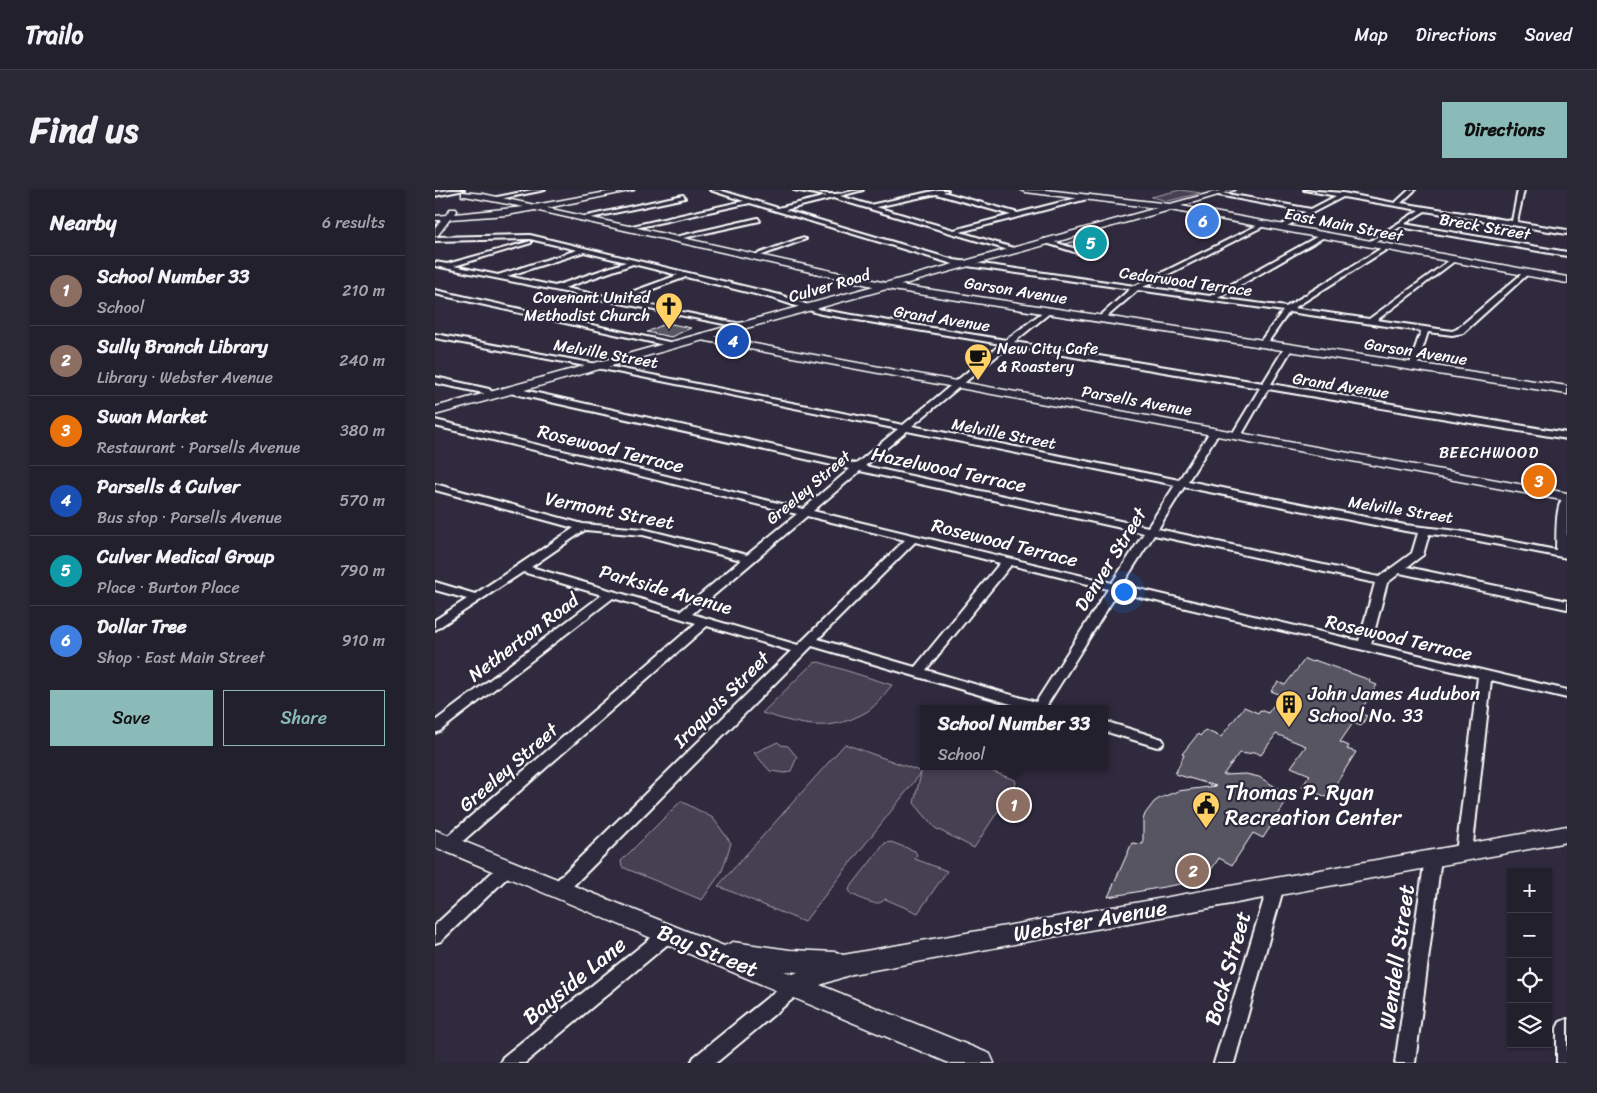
<!DOCTYPE html>
<html lang="en">
<head>
<meta charset="utf-8">
<style>
	:root { --surface:#23202e; --page:#2b2836; --text:#f1f3f6; --muted:#a3a3aa; --line:#403e4a; --accent:#8bbbb9 }
	body { margin:0; font-family:Sriracha,sans-serif; background:var(--page); color:var(--text) }
	.controls { position:absolute; right:15px; bottom:15px; display:grid; overflow:hidden; border-radius:0px; box-shadow:0 1px 4px #0004 }
	.controls button { width:45px; height:45px; display:grid; place-items:center; padding:0; border:0; border-bottom:1px solid var(--line); background:var(--surface); color:var(--text); font:25px sans-serif }
	.you { position:absolute; left:688px; top:401px; width:18px; height:18px; margin:-12px; border:4px solid #fff; border-radius:50%; background:#1a73e8; box-shadow:0 0 0 8px #1a73e833 }
	.badge { display:grid; place-items:center; width:32px; height:32px; border-radius:50%; background:var(--accent); color:#fff; font-size:16px; font-weight:700 }
	.pin { position:absolute; translate:-50% -50%; border:2px solid #fff; box-shadow:0 1px 5px #0006 }
	.popup { position:absolute; left:485px; top:515px; width:188px; height:65px; box-sizing:border-box; display:grid; place-content:center; border-radius:0px; background:var(--surface); filter:drop-shadow(0 1px 4px #0005); font-size:16px; white-space:nowrap; color:var(--muted) }
	.popup b { font-size:19px; color:var(--text) }
	.popup::after { content:''; position:absolute; left:50%; top:100%; margin-left:-10px; border:10px solid transparent; border-top-color:var(--surface) }
	.list { margin:0; padding:0; list-style:none }
	h2 { display:flex; justify-content:space-between; align-items:center; height:65px; margin:0; padding:0 20px; font-size:21px }
	h2 small { font-size:16px; font-weight:400; color:var(--muted) }
	.list li { display:grid; grid-template-columns:32px 1fr auto; gap:15px; align-items:center; box-sizing:border-box; height:70px; padding:0 20px; border-top:1px solid var(--line) }
	.list b { display:block; font-size:19px; white-space:nowrap }
	.list p { margin:0; font-size:16px; white-space:nowrap; color:var(--muted) }
	.list em { font-size:16px; font-style:normal; color:var(--muted) }
	.actions { display:flex; gap:10px; padding:15px 20px }
	.actions a { flex:1; padding:11px 0; border:1px solid var(--accent); border-radius:0px; text-align:center; font-size:18px; color:var(--accent) }
	.actions .main { background:var(--accent); color:#111 }
	.icon { flex:none; width:28px; height:28px; fill:none; stroke:currentColor; stroke-width:2; stroke-linecap:round; stroke-linejoin:round }
	.map { position:relative; flex:none; width:1132px; height:873px; overflow:hidden; border-radius:0px }
	header { display:flex; align-items:center; gap:30px; box-sizing:border-box; height:70px; padding:0 25px; background:var(--surface); border-bottom:1px solid var(--line) }
	header strong { font-size:24px }
	nav { display:flex; gap:28px; margin-inline-start:auto; font-size:18px }
	.intro { display:flex; align-items:center; justify-content:space-between; box-sizing:border-box; height:120px; padding:0 30px }
	h1 { margin:0; font-size:35px }
	.button { padding:12px 22px; border-radius:0px; background:var(--accent); color:#111; font-size:18px; font-weight:700 }
	main { display:flex; gap:30px; padding:0 30px }
	aside { flex:1; background:var(--surface); border-radius:0px; box-shadow:0 1px 4px #0004 }
	.map>svg:first-child { display:block }
	.green { fill:#464152; stroke:#a2a0a8 }
	.building { fill:#595564; stroke:#fff }
	.lines { fill:none; stroke-linecap:round; stroke-linejoin:round }
	.street-casing { stroke:#fff; stroke-width:4 }
	.secondary-casing { stroke:#fff; stroke-width:3 }
	.primary-casing { stroke:#fff; stroke-width:3 }
	.street { fill:#2f2a3d; fill-rule:evenodd }
	.secondary { fill:#2f2a3d; fill-rule:evenodd }
	.primary { fill:#2f2a3d; fill-rule:evenodd }
	.labels { text-anchor:middle; stroke-width:4.5; stroke-linejoin:round; paint-order:stroke }
	.far-street-label { font-size:16px; fill:#fff; stroke:#2f2a3d }
	.far-poi-label { font-size:16px; fill:#fff; stroke:#2f2a3d; text-anchor:end }
	.far-neighbourhood-label { font-size:16px; letter-spacing:1px; fill:#fff; stroke:#2f2a3d }
	.street-label { font-size:19px; fill:#fff; stroke:#2f2a3d }
	.poi-label { font-size:19px; fill:#fff; stroke:#2f2a3d; text-anchor:start }
	.near-poi-label { font-size:22px; fill:#fff; stroke:#2f2a3d; text-anchor:start }
	.near-street-label { font-size:22px; fill:#fff; stroke:#2f2a3d }
</style>
</head>
<body>
<header>
<strong>Trailo</strong>
<nav><a>Map</a><a>Directions</a><a>Saved</a></nav>
</header>
<div class="intro"><h1>Find us</h1><a class="button">Directions</a></div>
<main>
<aside>
<h2>Nearby<small>6 results</small></h2>
<ul class="list">
<li><span class="badge" style="background:#8d6e63">1</span><div><b>School Number 33</b><p>School</p></div><em>210 m</em></li>
<li><span class="badge" style="background:#8d6e63">2</span><div><b>Sully Branch Library</b><p>Library · Webster Avenue</p></div><em>240 m</em></li>
<li><span class="badge" style="background:#e8710a">3</span><div><b>Swan Market</b><p>Restaurant · Parsells Avenue</p></div><em>380 m</em></li>
<li><span class="badge" style="background:#1a4fb4">4</span><div><b>Parsells &amp; Culver</b><p>Bus stop · Parsells Avenue</p></div><em>570 m</em></li>
<li><span class="badge" style="background:#0f9aa8">5</span><div><b>Culver Medical Group</b><p>Place · Burton Place</p></div><em>790 m</em></li>
<li><span class="badge" style="background:#3f7fe0">6</span><div><b>Dollar Tree</b><p>Shop · East Main Street</p></div><em>910 m</em></li>
</ul>
<div class="actions"><a class="main">Save</a><a>Share</a></div>
</aside>
<div class="map">
<svg width="1132" height="873" viewBox="0 0 1132 873">
	<rect width="100%" height="100%" fill="#2f2a3d"/>
	<filter id="ink" filterUnits="userSpaceOnUse"><feTurbulence type="fractalNoise" baseFrequency=".02" numOctaves="2"/><feDisplacementMap in="SourceGraphic" scale="10" xChannelSelector="R" yChannelSelector="G"/><feConvolveMatrix kernelMatrix="1 2 1 2 8 2 1 2 1" color-interpolation-filters="sRGB"/></filter>
	<g filter="url(#ink)">
		<path class="green" d="M745,0L766,3L733,11L716,7Z
			M384,472L457,495C450,503 442,515 433,521C394,544 367,535 327,523L378,473Z
			M343,552L346,555L353,556L362,567L356,581L350,583L335,581L319,563Z
			M410,554L487,582L490,576H542L580,590L581,593L539,658L500,638L479,613L486,583L369,732L283,696Z
			M246,611L278,628L296,653L287,681L267,710L187,677L186,671Z
			M456,652L480,661L482,665L480,669L512,681L483,723L450,709C442,719 426,708 416,704L414,699L450,653Z"/>
		<path class="building" d="M765,27L781,30L768,37L751,34Z
			M649,48L673,55L652,61L630,54Z
			M232,133L256,138L236,147L212,142Z
			M870,469L877,472L879,470L935,490L934,492L942,495L924,523L932,526L926,536L918,533L905,552L914,556L912,559L921,562L901,594L904,596L896,609L867,597L875,585L856,577L871,556L841,544L826,565L820,562L812,564L804,563L788,585L811,584L824,587L844,599L842,603L854,608L828,648L818,643L797,675L784,668L766,695L759,696L751,693L673,707L697,653L708,654V630L710,624L719,612L725,608L743,601L781,596L740,584L749,565L747,564L763,544L765,546L770,540L786,547L809,517L823,523L825,520L833,523L846,505L836,501L843,492L850,495Z"/>
		<g class="lines">
			<g class="street-casing">
				<path id="street" d="M15,0H29L0,6V2Z
					M97,0H110L60,10L57,8Z
					M275,0H284L343,18L392,6L359,0C373,0 387,5 400,4C409,4 418,0 428,0L405,6L435,15L503,0H513L508,2L583,23L654,5L656,8L525,42L582,59L583,60L580,62L398,8L350,20L519,70L700,96L827,33H831V35L708,97L775,106L887,44H891V46L783,108L851,117L950,56H954V58L859,118L934,129L1019,67L1022,69L1021,70L942,130L1017,141L1022,139L1089,82L1094,83L1028,143L1017,145L993,142L982,176L978,178L974,176L986,141L854,122L831,155H828L824,153L848,121L703,100L667,131H664V127L695,99L518,74L315,13L191,40L188,38L309,11ZM501,4L576,25L519,40L441,17Z
					M869,0L908,3L960,13L974,0H980L966,13L1077,31L1083,0H1089L1082,32L1132,40V44L990,21L969,34L1132,62V66L965,37L934,56L931,54L932,53L984,20L908,7L846,39L844,36L871,22L778,4L781,2L876,19L901,6Z
					M248,5L250,8L146,30L143,28Z
					M323,28L325,31L239,50L236,48Z
					M95,45L345,105L387,120L571,150L613,118L617,120L616,122L579,152L828,193L850,157L854,155L858,157L836,194L1132,243V249L833,199L806,246L801,249L796,246L825,198L574,156L477,236L744,290L776,240L779,239L784,242L753,291L970,335L1023,341L1121,360C1122,347 1119,309 1132,305V368L1023,347L994,344L988,365L972,377L1132,411V419L965,383L952,393L936,454L1132,500V508L1056,490L1037,663L1035,667L1029,669L1023,667L1021,663L1043,487L683,402L612,515L617,519H593L377,456L130,704L124,706L118,704L116,699L118,694L356,461L272,436L20,658L14,660L8,658L6,654L8,650L261,433L178,408L5,541L0,543V531L167,405L88,382L0,440V430L32,409L0,400V392L40,404L139,338L0,300V294L148,334L208,339L312,365L362,324L0,236V230L368,319L415,279L75,203L71,200L75,197L421,274L463,239L172,180L0,148V144L172,176L468,235L566,154L386,124L340,109L251,87L188,110L306,134L310,136L309,138L0,76V72L12,74L96,51V53L19,76L63,85L142,60L95,49L0,51V47ZM149,62L191,72L120,96L72,86ZM198,74L243,85L180,108L129,98ZM472,241L740,295L713,337L430,276ZM425,281L709,343L677,393L378,321ZM749,297L970,341L983,343L977,363L944,387L723,339ZM372,326L470,350L363,455L257,424ZM150,340L208,345L306,370L246,421L96,377ZM719,345L940,393L924,451L687,395ZM480,352L565,373L480,477L383,449ZM576,375L673,399L601,512L491,480Z
					M366,48L371,49L322,67L317,66Z
					M610,49L653,63L654,64L649,65L608,52L607,51Z
					M0,100L238,153L242,155L238,157L0,104Z
					M0,187L54,199L60,205L56,208L48,203L0,193Z
					M669,531L727,549L729,552L727,555L722,557L669,541Z
					M998,662L1004,664L1006,668L980,873H960L990,668L992,664Z
					M72,672L78,674L80,678L78,682L6,751L0,753V735L66,674Z
					M841,689L847,691L849,696L799,873H779L833,696L835,691Z
					M233,737L239,739L242,744L239,749L90,873H65L68,867L227,739Z
					M360,788L366,790L369,796L366,802L281,873H256L259,867L354,790Z
					M1132,829V873H1122V838L1125,832Z"/>
			</g>
			<g class="secondary-casing">
				<path id="secondary" d="M183,0H199L112,18L451,93L1132,196V204L451,99L100,20L72,25L15,29L3,45L0,46V38L6,30H0V26L11,25L15,19H21L22,21L20,24L89,17L30,6H27V2L48,4L100,15Z
					M265,144L1132,303V311L261,149L260,147Z
					M1132,636V652L417,784L385,795L555,864L559,873H514L0,657V640L289,756L298,752L355,760L401,762L408,765ZM349,781L363,782L358,784Z"/>
			</g>
			<g class="primary-casing">
				<path id="primary" d="M586,0H611L735,14L787,0H800L746,16L1132,87V93L735,20L0,225V217L722,18L590,2Z"/>
			</g>
			<use href="#street" class="street"/>
			<use href="#secondary" class="secondary"/>
			<use href="#primary" class="primary"/>
		</g>
	</g>
	<defs>
		<g id="church-pin" transform="scale(1.4375)"><path d="M0 17L-7.5 6A9.5 9.5 0 1 1 7.5 6Z" fill="#ffd166" stroke="#2f2a3d"/><path d="M-1.2-6h2.4v3.5h3.3v2.4h-3.3V6h-2.4V-.1h-3.3v-2.4h3.3Z" fill="#111"/></g>
		<g id="cafe-pin" transform="scale(1.4375)"><path d="M0 17L-7.5 6A9.5 9.5 0 1 1 7.5 6Z" fill="#ffd166" stroke="#2f2a3d"/><path d="M-5.5-4.5H6V0H3Q3 3.5 0 3.5H-2.5Q-5.5 3.5-5.5 0ZM3-3.2v2h1.7v-2ZM-6 4.5H4V6H-6Z" fill="#111"/></g>
		<g id="building-pin" transform="scale(1.4375)"><path d="M0 17L-7.5 6A9.5 9.5 0 1 1 7.5 6Z" fill="#ffd166" stroke="#2f2a3d"/><path d="M-4-6H4V6H1V3H-1V6H-4ZM-2.5-4.3h1.7v1.8h-1.7ZM.8-4.3h1.7v1.8H.8ZM-2.5-1h1.7V.8h-1.7ZM.8-1h1.7V.8H.8Z" fill="#111"/></g>
		<g id="civic-pin" transform="scale(1.4375)"><path d="M0 17L-7.5 6A9.5 9.5 0 1 1 7.5 6Z" fill="#ffd166" stroke="#2f2a3d"/><path d="M-.6-6.5H3V-4.5H.6V-3L4-1V1h2V6H-6V1h2V-1L-.6-3ZM-1.2 2.5V6h2.4V2.5Z" fill="#111"/></g>
	</defs>
	<g fill-rule="evenodd">
		<use href="#church-pin" x="234" y="116"/>
		<use href="#cafe-pin" x="543" y="167"/>
		<use href="#building-pin" x="854" y="514"/>
		<use href="#civic-pin" x="771" y="615"/>
	</g>
	<g class="labels">
		<g class="far-street-label">
			<text transform="translate(909 34) rotate(11)" y="6">East Main Street</text>
			<text transform="translate(1050 36) rotate(10)" y="6">Breck Street</text>
			<text transform="translate(751 91) rotate(8)" y="6">Cedarwood Terrace</text>
			<text transform="translate(394 95) rotate(-16)" y="6">Culver Road</text>
			<text transform="translate(581 100) rotate(9)" y="6">Garson Avenue</text>
			<text transform="translate(507 128) rotate(9)" y="6">Grand Avenue</text>
			<text transform="translate(981 161) rotate(9)" y="6">Garson Avenue</text>
			<text transform="translate(171 163) rotate(10)" y="6">Melville Street</text>
			<text transform="translate(906 195) rotate(9)" y="6">Grand Avenue</text>
			<text transform="translate(702 210) rotate(10)" y="6">Parsells Avenue</text>
			<text transform="translate(569 243) rotate(11)" y="6">Melville Street</text>
			<text transform="translate(373 297) rotate(-40)" y="6">Greeley Street</text>
			<text transform="translate(966 319) rotate(9)" y="6">Melville Street</text>
		</g>
		<g class="far-poi-label">
			<text x="215" y="113">Covenant United<tspan x="215" dy="18">Methodist Church</tspan></text>
			<text x="562" y="164" text-anchor="start">New City Cafe<tspan x="562" dy="18">&amp; Roastery</tspan></text>
		</g>
		<g class="far-neighbourhood-label">
			<text x="1054" y="268">BEECHWOOD</text>
		</g>
		<g class="street-label">
			<text transform="translate(176 258) rotate(14)" y="7">Rosewood Terrace</text>
			<text transform="translate(514 279) rotate(12)" y="7">Hazelwood Terrace</text>
			<text transform="translate(175 320) rotate(11)" y="7">Vermont Street</text>
			<text transform="translate(570 352) rotate(14)" y="7">Rosewood Terrace</text>
			<text transform="translate(675 369) rotate(-58)" y="7">Denver Street</text>
			<text transform="translate(231 399) rotate(16)" y="7">Parkside Avenue</text>
			<text transform="translate(88 447) rotate(-37)" y="7">Netherton Road</text>
			<text transform="translate(964 447) rotate(13)" y="7">Rosewood Terrace</text>
			<text transform="translate(286 509) rotate(-45)" y="7">Iroquois Street</text>
			<text transform="translate(73 577) rotate(-41)" y="7">Greeley Street</text>
		</g>
		<g class="poi-label">
			<text x="873" y="510">John James Audubon<tspan x="873" dy="22">School No. 33</tspan></text>
		</g>
		<g class="near-poi-label">
			<text x="790" y="610">Thomas P. Ryan<tspan x="790" dy="25">Recreation Center</tspan></text>
		</g>
		<g class="near-street-label">
			<text transform="translate(655 730) rotate(-10)" y="8">Webster Avenue</text>
			<text transform="translate(273 760) rotate(22)" y="8">Bay Street</text>
			<text transform="translate(961 767) rotate(-82)" y="8">Wendell Street</text>
			<text transform="translate(792 778) rotate(-74)" y="8">Bock Street</text>
			<text transform="translate(139 790) rotate(-39)" y="8">Bayside Lane</text>
		</g>
	</g>
</svg>
<div class="controls">
<button>+</button>
<button>−</button>
<button><svg class="icon" aria-label="locate" viewBox="0 0 24 24"><circle cx="12" cy="12" r="6"/><path d="M12 2v4M12 18v4M2 12h4M18 12h4"/></svg></button>
<button><svg class="icon" aria-label="layers" viewBox="0 0 24 24"><path d="M12 4l9 5-9 5-9-5zM3 14l9 5 9-5"/></svg></button>
</div>
<div class="you"></div>
<div class="pin badge" style="left:579px;top:615px;background:#8d6e63">1</div>
<div class="popup"><b>School Number 33</b>School</div>
<div class="pin badge" style="left:758px;top:681px;background:#8d6e63">2</div>
<div class="pin badge" style="left:1104px;top:291px;background:#e8710a">3</div>
<div class="pin badge" style="left:298px;top:151px;background:#1a4fb4">4</div>
<div class="pin badge" style="left:656px;top:53px;background:#0f9aa8">5</div>
<div class="pin badge" style="left:768px;top:31px;background:#3f7fe0">6</div>
</div>
</main>
</body>
</html>
